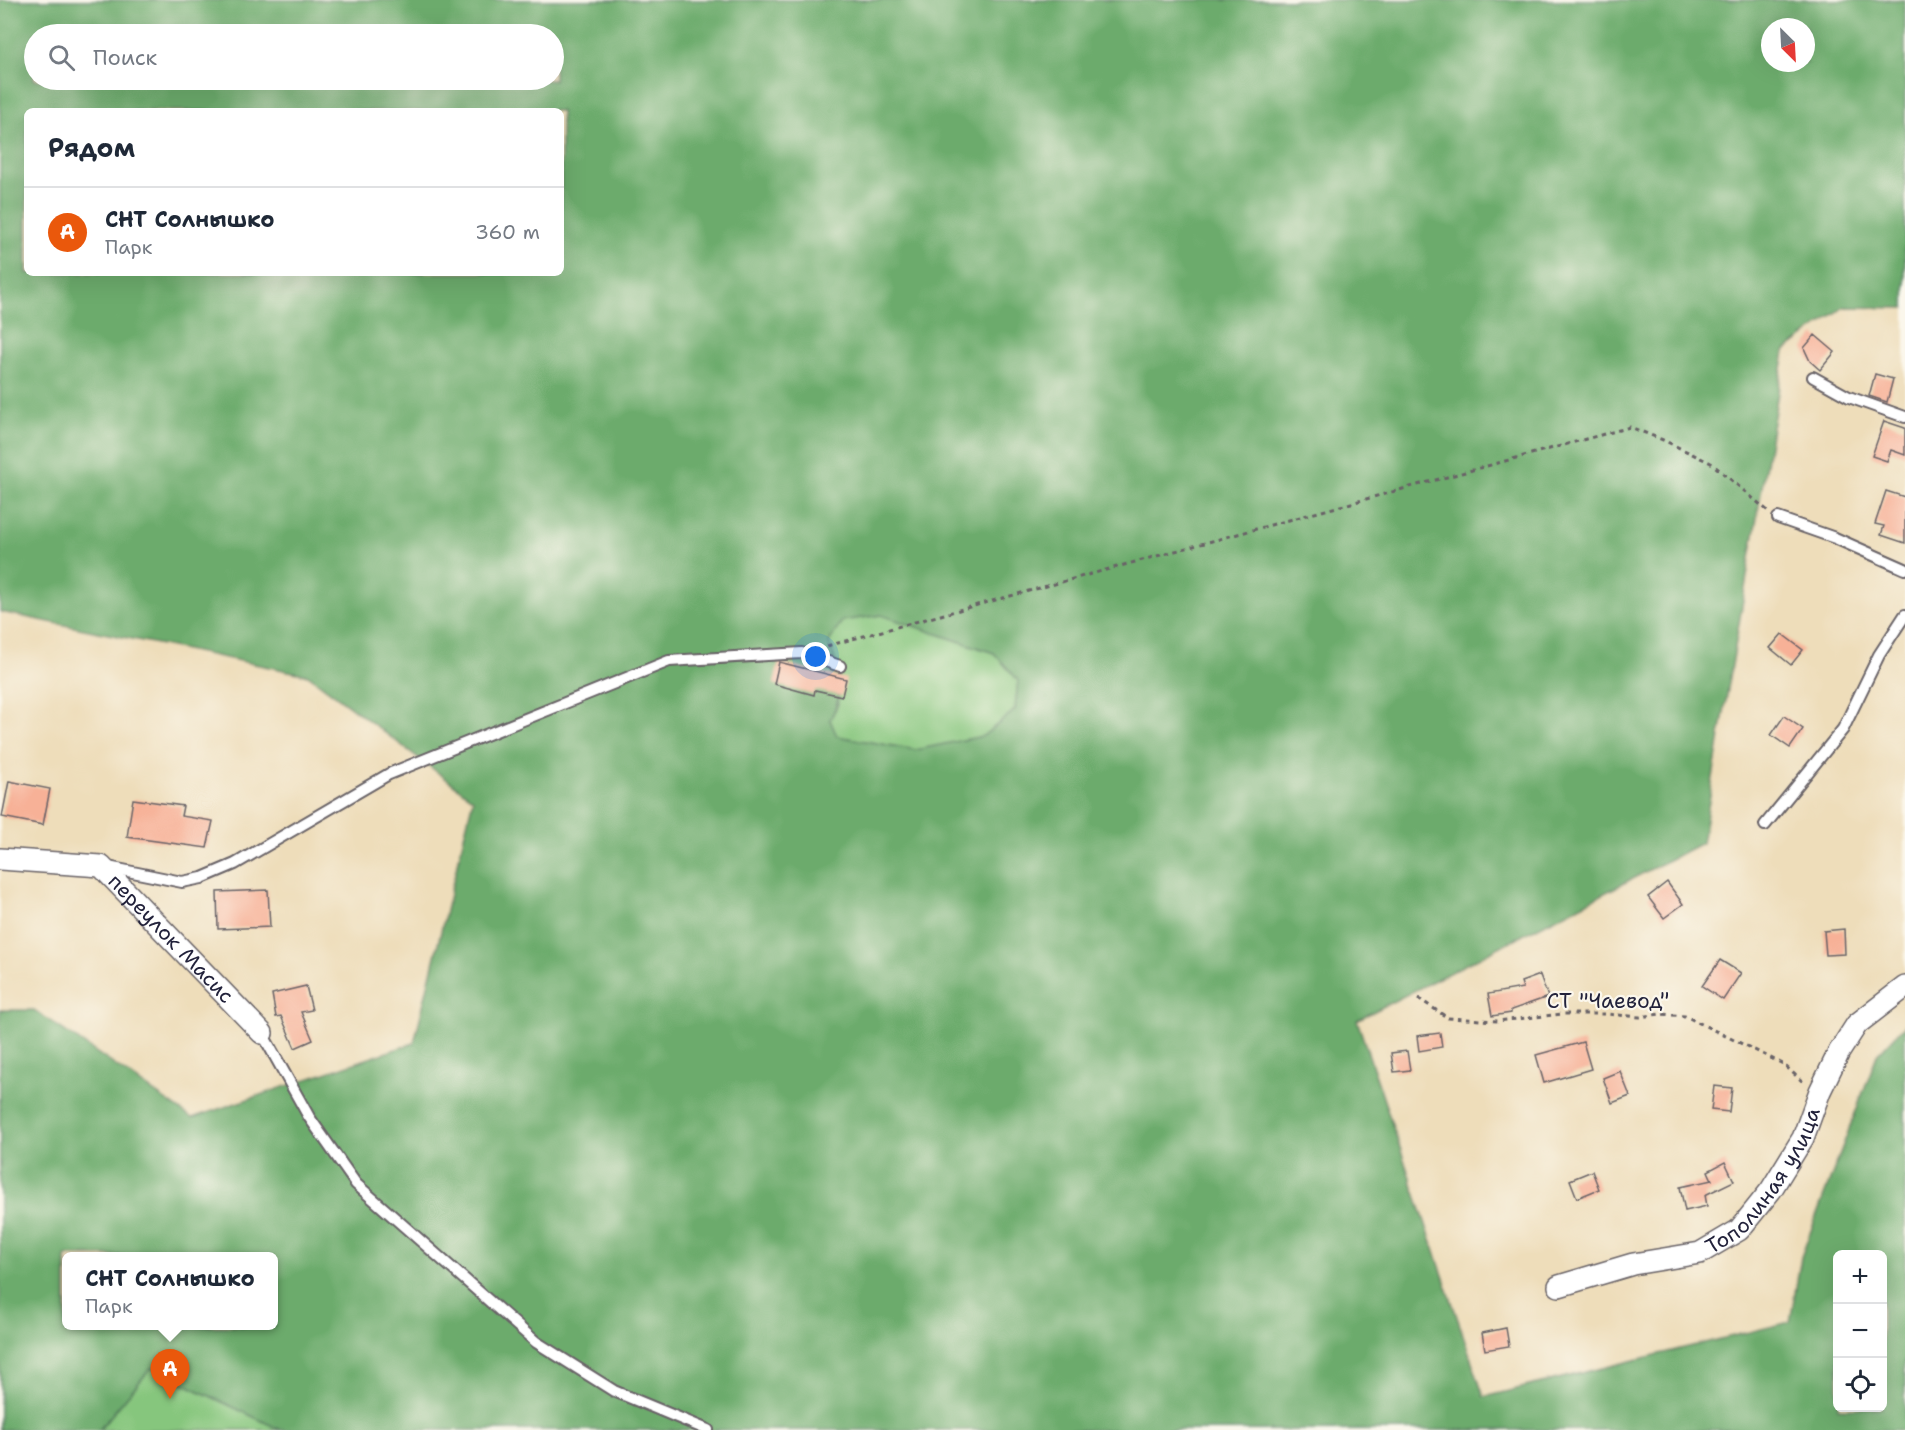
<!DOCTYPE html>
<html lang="ru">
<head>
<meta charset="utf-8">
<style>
	:root { --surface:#fff; --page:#f2f2f3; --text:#1f2937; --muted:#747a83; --line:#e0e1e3; --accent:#ea580c }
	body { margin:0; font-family:"Shantell Sans",sans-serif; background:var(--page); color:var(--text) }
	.controls { position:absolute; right:18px; bottom:18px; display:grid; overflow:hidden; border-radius:9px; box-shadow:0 6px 24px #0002 }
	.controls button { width:54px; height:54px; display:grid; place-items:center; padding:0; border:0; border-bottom:2px solid var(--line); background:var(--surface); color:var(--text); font:30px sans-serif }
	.compass { position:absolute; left:1761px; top:18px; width:54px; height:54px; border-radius:50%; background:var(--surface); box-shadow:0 6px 24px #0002; rotate:156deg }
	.you { position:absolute; left:816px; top:657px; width:21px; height:21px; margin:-15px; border:4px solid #fff; border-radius:50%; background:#1a73e8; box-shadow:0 0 0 9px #1a73e833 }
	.badge { display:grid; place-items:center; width:39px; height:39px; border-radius:50%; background:var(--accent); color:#fff; font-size:20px; font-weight:700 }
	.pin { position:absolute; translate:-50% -50px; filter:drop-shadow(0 2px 3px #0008) }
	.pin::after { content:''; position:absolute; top:32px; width:21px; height:18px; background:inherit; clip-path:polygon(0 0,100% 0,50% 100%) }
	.popup { position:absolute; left:62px; top:1252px; width:216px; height:78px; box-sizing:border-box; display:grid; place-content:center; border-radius:9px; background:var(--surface); filter:drop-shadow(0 2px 4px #0005); font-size:20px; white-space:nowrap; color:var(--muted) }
	.popup b { font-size:22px; color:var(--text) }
	.popup::after { content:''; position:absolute; left:50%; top:100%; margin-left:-12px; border:12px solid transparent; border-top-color:var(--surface) }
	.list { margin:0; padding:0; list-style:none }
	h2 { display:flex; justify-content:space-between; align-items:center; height:78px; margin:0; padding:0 24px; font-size:26px }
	h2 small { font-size:20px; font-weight:400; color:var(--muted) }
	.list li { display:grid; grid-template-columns:39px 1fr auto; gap:18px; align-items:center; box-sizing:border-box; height:90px; padding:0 24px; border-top:2px solid var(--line) }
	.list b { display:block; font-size:22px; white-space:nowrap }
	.list p { margin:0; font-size:20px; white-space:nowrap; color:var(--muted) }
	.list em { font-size:20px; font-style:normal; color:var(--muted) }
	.icon { flex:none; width:33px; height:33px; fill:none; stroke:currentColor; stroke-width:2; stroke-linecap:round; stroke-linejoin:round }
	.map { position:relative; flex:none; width:1905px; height:1430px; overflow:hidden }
	.search { position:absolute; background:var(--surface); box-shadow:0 6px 24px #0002; left:24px; top:24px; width:540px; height:66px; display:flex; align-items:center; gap:15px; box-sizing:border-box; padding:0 21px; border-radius:33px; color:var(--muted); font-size:22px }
	.panel { position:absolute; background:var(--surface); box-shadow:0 6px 24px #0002; left:24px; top:108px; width:540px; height:168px; border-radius:9px }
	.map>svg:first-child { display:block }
	.green { fill:#86c67d; stroke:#54745c; stroke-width:1.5 }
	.forest { fill:#6cab6c; stroke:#476654; stroke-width:1.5; fill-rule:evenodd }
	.building { fill:#f7b197 }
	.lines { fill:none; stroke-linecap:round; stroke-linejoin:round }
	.service-casing { stroke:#696367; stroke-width:14 }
	.minor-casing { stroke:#696367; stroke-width:24 }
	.path { stroke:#696367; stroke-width:3; stroke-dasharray:4.5 4.5; stroke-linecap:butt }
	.service { stroke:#fff; stroke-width:10 }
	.minor { stroke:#fff; stroke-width:21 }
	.labels { text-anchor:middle; stroke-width:4.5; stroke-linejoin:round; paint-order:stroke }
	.street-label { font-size:21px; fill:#22223b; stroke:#fbf7ec }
</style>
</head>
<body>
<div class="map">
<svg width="1905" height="1430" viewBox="0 0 1905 1430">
	<rect width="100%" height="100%" fill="#fbf7ec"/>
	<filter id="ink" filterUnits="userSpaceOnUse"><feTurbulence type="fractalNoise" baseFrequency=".0167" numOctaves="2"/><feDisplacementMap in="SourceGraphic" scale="12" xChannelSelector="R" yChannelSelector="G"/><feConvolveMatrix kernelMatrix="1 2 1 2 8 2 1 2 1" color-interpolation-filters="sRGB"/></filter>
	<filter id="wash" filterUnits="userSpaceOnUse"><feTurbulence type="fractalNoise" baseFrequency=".008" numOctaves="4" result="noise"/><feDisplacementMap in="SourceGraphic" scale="24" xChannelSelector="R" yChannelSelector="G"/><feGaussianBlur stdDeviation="1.35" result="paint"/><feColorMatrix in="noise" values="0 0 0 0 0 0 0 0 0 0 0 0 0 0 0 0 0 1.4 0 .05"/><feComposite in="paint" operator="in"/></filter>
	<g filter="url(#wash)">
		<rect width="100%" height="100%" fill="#eeddba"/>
		<path class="green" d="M881,615L994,653L1018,680L1015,710L983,736L916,750L836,736L830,720L838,704L829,642L842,621Z
			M151,1368L281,1430H99Z"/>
		<path class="forest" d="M0,0H1905V308L1844,307L1785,351L1702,843L1357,1020L1484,1397L1790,1322L1801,1257L1877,1055L1905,1025V1430H281L151,1368L99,1430H0V1010H34L192,1118L414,1043L473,799L308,675L0,612ZM1770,27H1806V63H1770ZM34,34H554V80H34ZM27,111H561V273H27ZM881,615L994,653L1018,680L1015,710L983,736L916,750L837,736L830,720C846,687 840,675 829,642L842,621ZM1838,1254H1882V1408H1838ZM66,1256H274V1326H66Z"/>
		<g id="blocks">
			<path class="building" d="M1815,335L1835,352L1820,370L1810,361L1804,348Z
				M1875,374L1893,379L1887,402L1869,396Z
				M1884,421L1905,428V455L1891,450L1887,461L1872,456Z
				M1886,491L1905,497V543L1881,535L1884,526L1875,524Z
				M1782,634L1803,650L1791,665L1770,648Z
				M779,662L846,679L842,696L815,690L814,695L774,684Z
				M1784,716L1803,729L1790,748L1771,735Z
				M9,781L50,789L43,825L2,817Z
				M133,799L183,806L181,816L213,821L207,848L127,837Z
				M1667,882L1683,904L1664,918L1648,897Z
				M268,890L270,927L218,929L217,892Z
				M1844,929L1845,954L1826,955L1824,931Z
				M1720,960L1741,973L1723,1000L1702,986Z
				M1540,975L1548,997L1511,1010V1013L1492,1016L1488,994L1523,988L1521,982Z
				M306,986L312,1010L301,1012L313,1040L295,1048L281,1016L276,1017L272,994Z
				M1440,1033L1442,1047L1419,1051L1417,1036Z
				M1583,1042L1591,1069L1544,1083L1536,1055Z
				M1407,1051L1410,1070L1394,1072L1391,1053Z
				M1620,1071L1630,1096L1612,1103L1603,1078Z
				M1714,1086L1732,1088L1729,1112L1711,1110Z
				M1725,1162L1734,1181L1705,1195L1707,1206L1685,1211L1680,1187L1712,1180L1708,1171Z
				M1592,1171L1599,1189L1577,1198L1570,1180Z
				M1506,1328L1509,1346L1485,1350L1482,1333Z"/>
		</g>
	</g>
	<g filter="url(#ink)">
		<use href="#blocks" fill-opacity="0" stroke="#696367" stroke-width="1.5"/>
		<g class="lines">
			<g class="service-casing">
				<path id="service" d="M1813,377L1849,397L1905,417
					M1778,518L1835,538L1905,569
					M1765,825L1843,729L1879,655L1905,615
					M108,867L182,882L202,878L235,864L389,774L669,661L802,653L840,666
					M262,1033L309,1117L356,1184L536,1342L614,1391L708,1430"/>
			</g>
			<g class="minor-casing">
				<g id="minor">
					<path id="s1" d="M0,859L101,866L262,1033"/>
					<path id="s2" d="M1559,1286L1633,1264L1700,1253L1739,1230L1771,1190L1803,1138L1820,1091L1839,1052L1857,1024L1905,987"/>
				</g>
			</g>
			<path class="path" d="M827,646L1630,427L1663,440L1711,463L1768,511
				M1418,998L1448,1018L1498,1021L1563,1014H1607L1640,1017L1660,1014L1685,1016L1783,1064L1803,1082"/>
			<use href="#service" class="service"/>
			<use href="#minor" class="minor"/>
		</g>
	</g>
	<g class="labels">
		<g class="street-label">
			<text dy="7" stroke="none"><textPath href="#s1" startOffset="202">переулок Масис</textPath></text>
			<text x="1608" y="1008">СТ "Чаевод"</text>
			<text dy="7" stroke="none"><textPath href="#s2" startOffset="244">Тополиная улица</textPath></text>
		</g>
	</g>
</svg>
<div class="controls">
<button>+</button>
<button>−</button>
<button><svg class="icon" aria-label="locate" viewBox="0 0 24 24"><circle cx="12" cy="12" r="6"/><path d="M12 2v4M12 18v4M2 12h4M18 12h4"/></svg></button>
</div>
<svg class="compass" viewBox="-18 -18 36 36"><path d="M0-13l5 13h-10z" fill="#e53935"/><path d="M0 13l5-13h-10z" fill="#747a83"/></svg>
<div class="you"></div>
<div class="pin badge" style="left:170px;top:1399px">A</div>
<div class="popup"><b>СНТ Солнышко</b>Парк</div>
<div class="search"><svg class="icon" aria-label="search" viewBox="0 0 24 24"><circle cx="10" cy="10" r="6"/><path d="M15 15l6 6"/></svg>Поиск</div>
<section class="panel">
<h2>Рядом<small></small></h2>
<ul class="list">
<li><span class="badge">A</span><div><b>СНТ Солнышко</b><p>Парк</p></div><em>360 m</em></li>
</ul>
</section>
</div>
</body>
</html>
